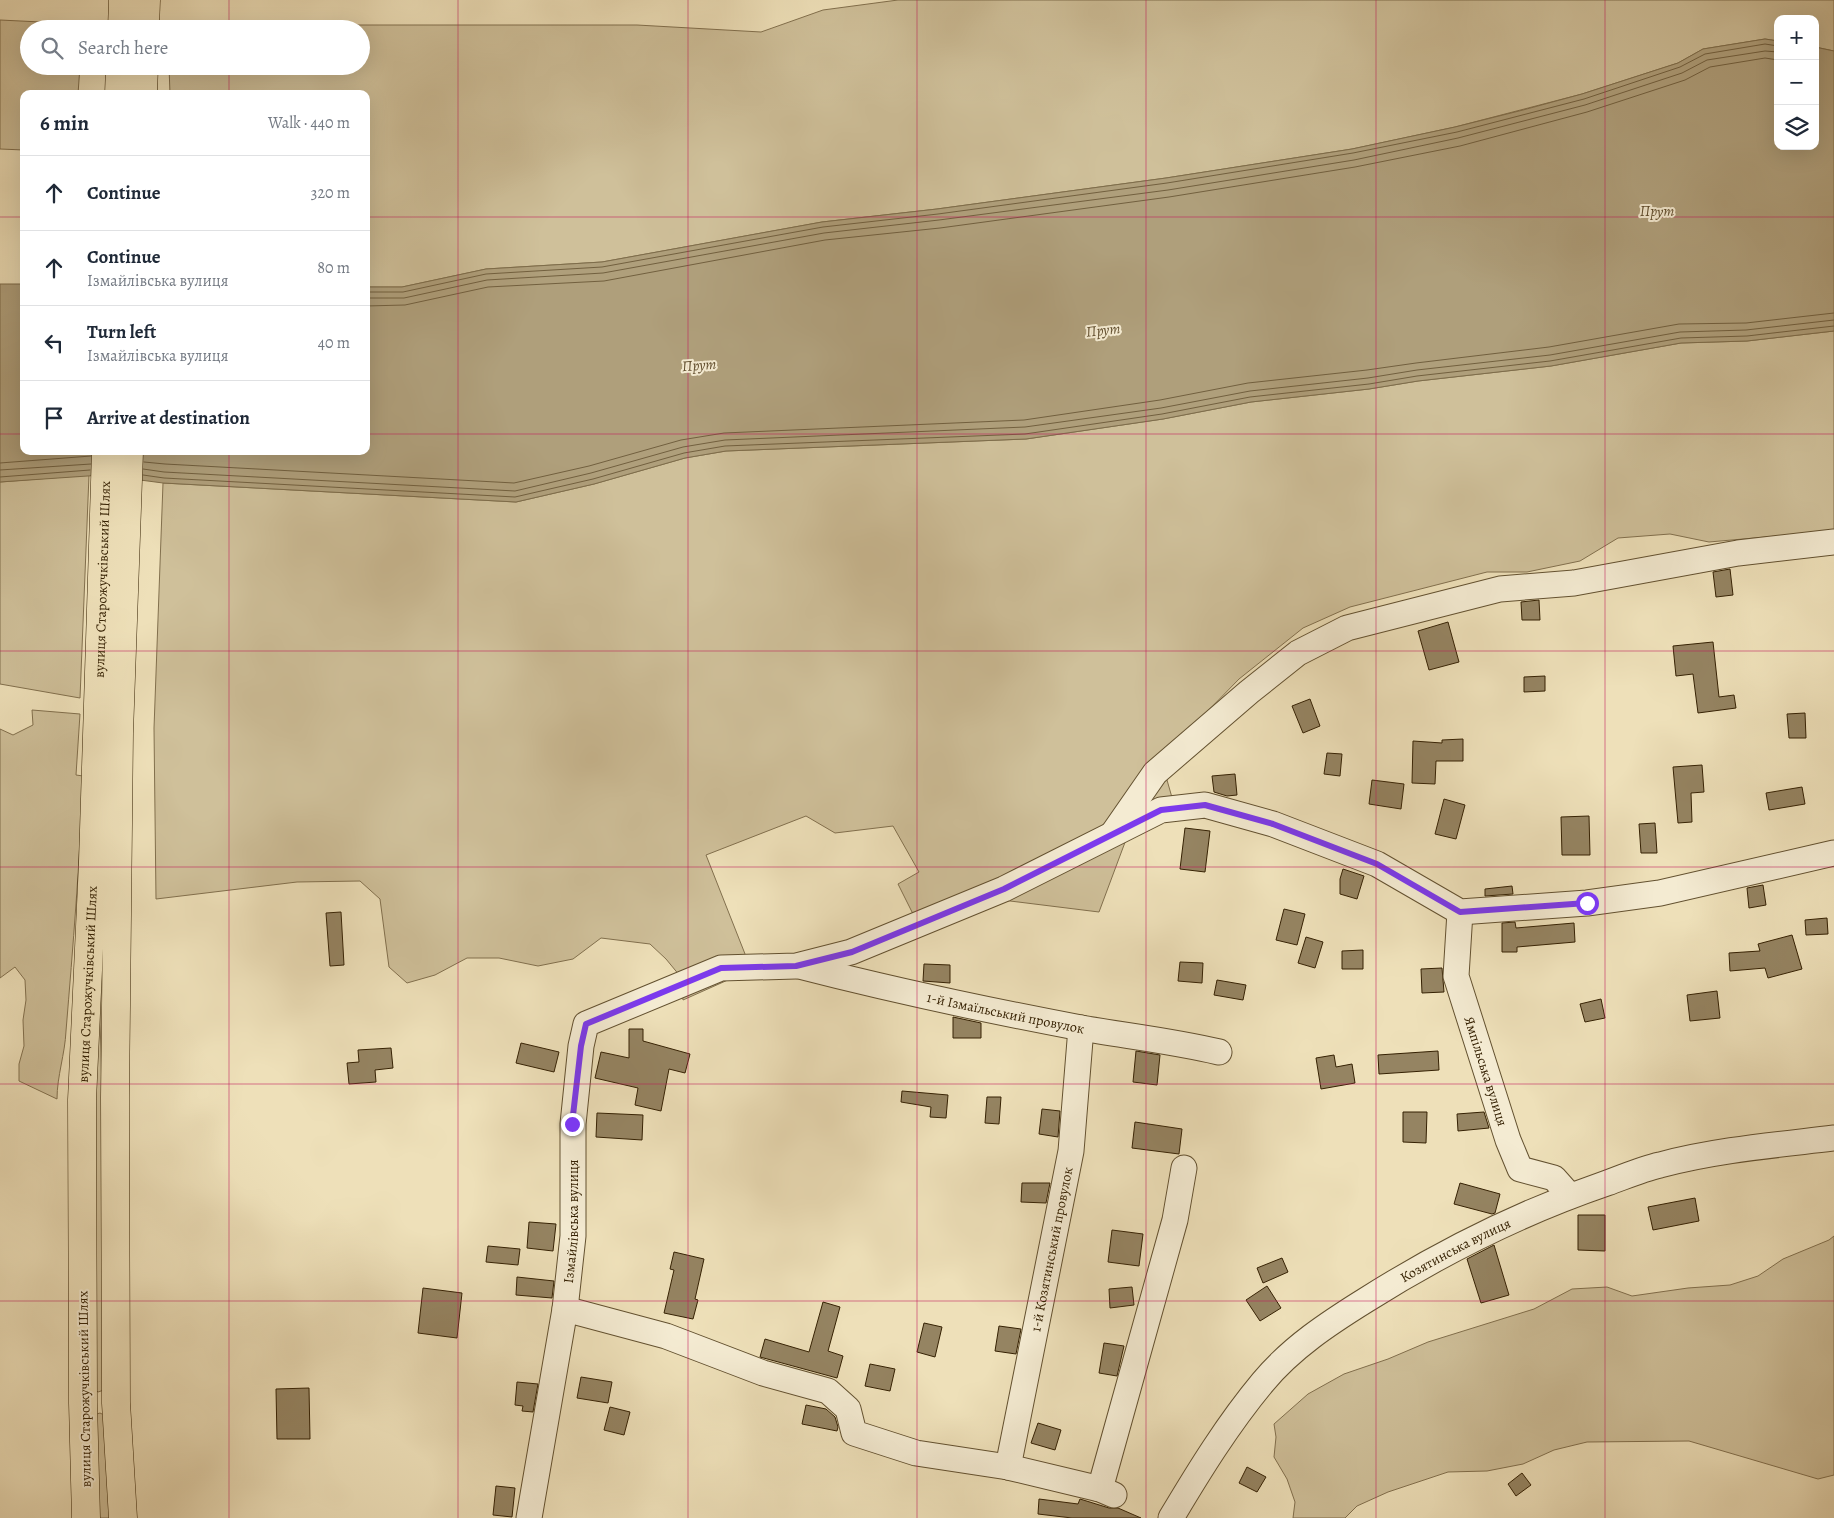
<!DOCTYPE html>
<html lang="en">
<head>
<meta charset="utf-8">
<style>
	:root { --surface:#fff; --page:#f6f6f7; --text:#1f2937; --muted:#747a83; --line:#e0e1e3 }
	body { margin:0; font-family:Alegreya,serif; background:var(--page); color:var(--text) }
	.controls { position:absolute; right:15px; top:15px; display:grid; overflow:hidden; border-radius:10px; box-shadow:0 5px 20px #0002 }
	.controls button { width:45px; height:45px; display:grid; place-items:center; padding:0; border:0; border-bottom:1px solid var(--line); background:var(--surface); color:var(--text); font:25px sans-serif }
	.stop { position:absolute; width:15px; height:15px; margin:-11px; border:4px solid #7c3aed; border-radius:50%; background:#fff }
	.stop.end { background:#7c3aed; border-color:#fff; box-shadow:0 1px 5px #0008 }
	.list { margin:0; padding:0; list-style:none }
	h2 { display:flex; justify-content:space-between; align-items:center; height:65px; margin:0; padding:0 20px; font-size:21px }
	h2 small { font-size:16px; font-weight:400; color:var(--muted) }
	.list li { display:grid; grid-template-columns:32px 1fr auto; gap:15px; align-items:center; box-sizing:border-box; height:75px; padding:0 20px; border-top:1px solid var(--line) }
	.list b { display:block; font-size:19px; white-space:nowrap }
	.list p { margin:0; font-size:16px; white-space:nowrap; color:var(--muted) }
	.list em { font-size:16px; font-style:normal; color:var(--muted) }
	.icon { flex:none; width:28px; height:28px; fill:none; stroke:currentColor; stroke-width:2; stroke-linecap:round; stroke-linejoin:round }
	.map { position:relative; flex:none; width:1834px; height:1518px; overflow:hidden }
	.search { position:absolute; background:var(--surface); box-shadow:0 5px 20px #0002; left:20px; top:20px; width:350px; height:55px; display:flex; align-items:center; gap:12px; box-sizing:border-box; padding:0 18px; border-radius:28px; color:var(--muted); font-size:19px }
	.panel { position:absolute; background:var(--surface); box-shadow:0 5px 20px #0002; left:20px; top:90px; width:350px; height:365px; border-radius:10px }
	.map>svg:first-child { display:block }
	.green { fill:#cfc09a; stroke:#82704e; fill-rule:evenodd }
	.water { fill:#af9f7b; stroke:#7e6d4b }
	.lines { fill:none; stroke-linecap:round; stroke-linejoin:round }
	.shore { stroke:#72603f; stroke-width:1 }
	.building { fill:#958462; stroke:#352103 }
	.minor-casing { stroke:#635130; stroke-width:27 }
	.major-casing { stroke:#352103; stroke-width:29 }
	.minor { stroke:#f4ebd2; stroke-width:25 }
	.major { stroke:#eee0b9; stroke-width:28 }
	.route { stroke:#7c3aed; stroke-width:6 }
	.grid { fill:none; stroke:#c2185b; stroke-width:1; stroke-opacity:0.55 }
	.labels { text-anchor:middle; stroke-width:4; stroke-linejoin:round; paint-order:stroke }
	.street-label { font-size:14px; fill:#352103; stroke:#f4ebd2 }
	.water-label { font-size:15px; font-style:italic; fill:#604d2d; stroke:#f4ebd2 }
</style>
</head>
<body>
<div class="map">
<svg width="1834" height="1518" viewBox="0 0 1834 1518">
	<rect width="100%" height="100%" fill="#eee0b9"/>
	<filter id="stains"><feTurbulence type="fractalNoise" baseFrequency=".004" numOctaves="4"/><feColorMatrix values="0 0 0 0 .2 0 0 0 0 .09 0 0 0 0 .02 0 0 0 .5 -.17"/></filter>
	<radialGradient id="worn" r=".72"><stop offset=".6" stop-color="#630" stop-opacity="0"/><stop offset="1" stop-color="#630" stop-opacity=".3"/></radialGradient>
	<path class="green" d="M898,0H1834V51L1815,47V19H1778V41L1765,39L1703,49L1678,63L1582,94L1455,127L1352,149L1166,178L937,209L822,222L602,262L486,269L402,287H366V94H170L169,66H361V29H274L342,25H637L761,32L823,10Z
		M0,20L82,24V29H29V66H80L78,94H24V150L0,149Z
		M1834,331V531L1709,542L1670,534L1618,538L1580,561L1527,572H1487L1350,607L1303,628L1239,679L1161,759L1177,815L1127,837L1099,912L1002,900L822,976L739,975L683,1000L680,976L666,959L650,944L601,938L573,959L538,966L499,958H467L435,975L407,983L389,967L380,899L360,881L297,882L156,899L154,728L163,483L516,502L594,484L685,458L726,451L1026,439L1163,419L1251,402L1369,389L1418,381L1551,366L1681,343L1747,341ZM806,816L835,833L893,826L919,872L898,884L915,918L837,952L747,959L706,855Z
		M89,475L80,698L0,684V482Z
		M32,710L80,714L76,775L83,776C80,862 73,946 66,1031C65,1054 57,1076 57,1099L19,1081V1064L24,1046L23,1020L26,1000L25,980L15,967L0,978V729L13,735L33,725Z
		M96,870L110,1388L98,1392L88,1385Z
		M1834,1236V1475L1818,1479L1689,1441L1587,1442L1554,1450L1523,1464L1487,1471L1448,1472L1388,1492L1357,1506L1345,1518H1293L1295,1502L1287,1479L1274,1457L1276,1437L1274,1424L1308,1394L1344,1374L1388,1359L1428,1342L1534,1309L1572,1289L1607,1287L1632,1296L1688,1288L1730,1285L1758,1276L1783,1259L1829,1240Z
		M100,1413L110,1418L117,1518H96L90,1416Z"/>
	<path class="water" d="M1765,39L1778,41V146H1815V47L1834,51V331L1747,341L1681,343L1551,366L1418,381L1369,389L1251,402L1163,419L1026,439L726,451L685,458L594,484L516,502L163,483L102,475L0,482V284H24V451H366V287H402L486,269L602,262L822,222L937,209L1166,178L1352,149L1455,127L1523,110L1582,94L1678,63L1703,49Z"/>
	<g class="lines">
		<path class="shore" d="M366,292H403L486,274L602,267L823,227L938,214L1167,183L1353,153L1457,132L1584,99L1680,67L1705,54L1765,44L1778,46
			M366,298H404L487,280L603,273L824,233L939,220L1168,190L1354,160L1458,138L1585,105L1682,73L1707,60L1765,51L1778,52
			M366,306L405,305L488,287L604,281L825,240L940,228L1169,197L1355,167L1460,146L1587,112L1685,80L1710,67L1765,58L1778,60
			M144,462L165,464L514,483L589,466L681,440L724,433L1024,420L1160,400L1248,383L1367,370L1416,363L1549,347L1679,324L1746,323L1834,313
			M0,463L91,456
			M143,469L164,472L515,491L591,473L683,447L725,440L1025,427L1161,408L1250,391L1368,378L1417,370L1550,355L1680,332L1746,330L1834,320
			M0,470L91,464
			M143,475L164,478L515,497L593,479L684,453L725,446L1025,434L1162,414L1250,397L1369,384L1417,376L1550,361L1681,338L1747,336L1834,326
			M0,477L90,470"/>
	</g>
	<path class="building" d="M1730,569L1733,595L1716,597L1713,572Z
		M1539,600L1540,620H1522L1521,602Z
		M1448,622L1459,662L1429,670L1418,631Z
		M1713,642L1719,697L1734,695L1736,708L1698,713L1693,674L1676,676L1673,646Z
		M1545,676V691L1524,692V677Z
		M1310,699L1320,726L1303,733L1292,706Z
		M1805,713L1806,738H1789L1787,714Z
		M1463,739V761H1436L1435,784L1412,783L1413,741L1442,743V740Z
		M1327,753L1342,754L1340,776L1324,774Z
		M1702,765L1704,792L1691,793L1692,822L1678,823L1673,767Z
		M1235,774L1237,795L1227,796L1214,792L1212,776Z
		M1372,780L1404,784L1401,809L1369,804Z
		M1802,787L1805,804L1769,810L1766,793Z
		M1444,799L1465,805L1456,839L1435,834Z
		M1589,816L1590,855H1562L1561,817Z
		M1655,823L1657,853H1641L1639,824Z
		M1185,828L1210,831L1205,872L1180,869Z
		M1343,869L1364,876L1357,899L1340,894V879Z
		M1763,885L1766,905L1749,908L1747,888Z
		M1512,886L1513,894L1485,896V889Z
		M1284,909L1305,914L1297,945L1276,940Z
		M341,912L344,965L330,966L326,913Z
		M1827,918L1828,934L1806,935L1805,920Z
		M1515,922L1516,928L1574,923L1575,942L1517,947V952H1502V923Z
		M1792,935L1802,969L1768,978L1765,968L1730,971L1729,953L1760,951L1758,944Z
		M1306,937L1323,942L1315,968L1298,963Z
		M1363,950V969H1342V951Z
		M1180,962L1203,963L1202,983L1178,981Z
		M924,964L950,965V983L923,981Z
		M1442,968L1444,992L1422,993L1421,969Z
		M1217,980L1246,985L1243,1000L1214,995Z
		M1717,991L1720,1018L1690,1021L1687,995Z
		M1601,999L1605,1018L1585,1022L1580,1004Z
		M953,1017L981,1023V1038H953Z
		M629,1029H643V1041L690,1054L685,1073L669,1069L661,1111L635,1105L638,1088L595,1078L601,1052L629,1058Z
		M521,1043L559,1052L554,1072L516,1063Z
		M391,1048L393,1068L375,1070L376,1082L349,1084L347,1063L359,1062L358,1050Z
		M1136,1051L1160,1055L1157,1085L1133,1082Z
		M1438,1051L1439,1070L1379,1074L1378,1055Z
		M1334,1055L1336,1067L1352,1064L1355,1083L1321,1089L1316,1058Z
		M902,1091L948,1095L946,1118L930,1117L931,1107L901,1102Z
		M987,1097H1001L999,1124L985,1123Z
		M1042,1109L1060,1111L1058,1137L1039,1134Z
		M1403,1112H1427L1426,1143L1403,1142Z
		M1484,1112L1489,1128L1458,1131L1457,1114Z
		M597,1113L643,1115L642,1140L596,1137Z
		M1135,1122L1182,1129L1179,1154L1132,1148Z
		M1022,1183H1050L1046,1203L1021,1202Z
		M1460,1183L1500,1194L1495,1213L1492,1214L1454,1204Z
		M1695,1198L1699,1221L1653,1230L1648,1207Z
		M1578,1215H1605V1251L1578,1250Z
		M529,1222L556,1224L553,1251L527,1248Z
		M1112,1230L1143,1234L1139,1266L1108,1262Z
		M1494,1245L1509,1295L1481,1303L1467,1259Z
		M488,1246L520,1249L518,1265L486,1262Z
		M674,1252L704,1259L695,1299L698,1300L693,1319L664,1313L674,1270L670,1269Z
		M1282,1258L1288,1272L1263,1283L1257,1268Z
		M517,1277L554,1281L552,1298L516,1295Z
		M1267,1286L1281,1308L1260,1321L1246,1300Z
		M1132,1287L1134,1305L1110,1308L1109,1289Z
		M423,1288L462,1293L457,1338L418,1333Z
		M823,1302L840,1307L828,1351L843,1356L837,1378L760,1357L765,1339L809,1352Z
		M924,1323L942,1327L935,1357L917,1352Z
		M999,1326L1021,1329L1016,1354L995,1351Z
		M1104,1343L1124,1346L1117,1376L1099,1373Z
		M870,1364L895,1369L890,1391L865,1386Z
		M581,1377L612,1382L608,1403L577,1398Z
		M517,1382L538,1384L533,1412L522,1411L523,1406L515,1405Z
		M309,1388L310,1439H277L276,1389Z
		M806,1405L826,1409L835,1417L838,1427L837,1431L802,1424Z
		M610,1407L630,1412L624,1435L604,1430Z
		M1038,1423L1061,1430L1055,1450L1031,1443Z
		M1247,1467L1266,1477L1257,1492L1239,1483Z
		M1522,1473L1531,1485L1516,1496L1508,1484Z
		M496,1486L515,1488L512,1517L493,1515Z
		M1039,1499L1078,1504L1080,1499L1109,1508H1118L1141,1518H1072L1038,1514Z"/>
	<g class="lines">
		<g class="minor-casing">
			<g id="minor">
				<path d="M1114,832L1155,773L1249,692L1298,653L1347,628L1500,589L1574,583L1738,553L1834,542"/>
				<path id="s1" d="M1460,912L1456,976L1508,1140L1520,1169L1554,1178L1570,1196"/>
				<path id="s2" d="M799,966C892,990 986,1010 1081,1028C1127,1036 1173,1041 1219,1052"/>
				<path d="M565,1309L666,1336L763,1373L828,1391L848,1409L854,1433L916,1453L1008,1467L1100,1489L1114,1495"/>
				<path id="s3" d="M1008,1467L1071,1151L1081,1028"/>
				<path d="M1100,1489L1175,1220L1184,1168"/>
				<path id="s4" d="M529,1518L565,1309L573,1236V1124L581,1046L586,1024L721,968L796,966L851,952L1004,889L1161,810L1205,805L1273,824L1377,864L1460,912L1587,903L1660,893L1834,853"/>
				<path id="s5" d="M1171,1518C1199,1471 1228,1424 1263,1382C1291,1348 1329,1323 1366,1300C1442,1252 1522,1212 1607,1183C1624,1177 1642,1169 1660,1165C1716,1150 1776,1145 1834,1138"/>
			</g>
		</g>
		<g class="major-casing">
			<g id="major">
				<path d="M122,29L123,0"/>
				<path d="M145,29L146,0"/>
				<path d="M119,94L120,66"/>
				<path d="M143,94L144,66"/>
				<path id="s6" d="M86,1518L83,1403L82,1100L93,862L106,451"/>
				<path d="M123,1518L116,1403L115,1098L119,733L129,451"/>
			</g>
		</g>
		<use href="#minor" class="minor"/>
		<use href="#major" class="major"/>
	</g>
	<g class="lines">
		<path class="route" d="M572,1124L581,1046L586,1024L721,968L796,966L852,952L1004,889L1161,810L1205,805L1273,824L1377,864L1460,912L1587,903"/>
	</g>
	<path class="grid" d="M229,0V29M458,0V1518M688,0V1518M917,0V1518M1146,0V1518M1376,0V1518M1605,0V1518M229,66V94M0,217H24M366,217H1834M0,434H24M366,434H1834M229,451V1518M0,651H1834M0,867H1834M0,1084H1834M0,1301H1834"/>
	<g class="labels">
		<g class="street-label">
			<text dy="5" stroke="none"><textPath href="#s6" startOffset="939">вулиця Старожучківський Шлях</textPath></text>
			<text dy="5" stroke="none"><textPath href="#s6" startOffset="534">вулиця Старожучківський Шлях</textPath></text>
			<text dy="5" stroke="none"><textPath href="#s2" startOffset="212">1-й Ізмаїльський провулок</textPath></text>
			<text dy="5" stroke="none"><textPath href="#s1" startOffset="164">Ямпільська вулиця</textPath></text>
			<text dy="5" stroke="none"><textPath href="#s4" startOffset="300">Ізмайлівська вулиця</textPath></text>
			<text dy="5" stroke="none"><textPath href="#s3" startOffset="222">1-й Козятинський провулок</textPath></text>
			<text dy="5" stroke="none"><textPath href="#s5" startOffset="399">Козятинська вулиця</textPath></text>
			<text transform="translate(84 1389) rotate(-91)" y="5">вулиця Старожучківський Шлях</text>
		</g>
		<g class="water-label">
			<text x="1657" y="216">Прут</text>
			<text transform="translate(1103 330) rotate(-6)" y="5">Прут</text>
			<text transform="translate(699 365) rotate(-4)" y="5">Прут</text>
		</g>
	</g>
	<rect width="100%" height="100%" filter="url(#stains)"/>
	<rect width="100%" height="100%" fill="url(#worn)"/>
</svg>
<div class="controls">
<button>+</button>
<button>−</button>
<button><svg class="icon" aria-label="layers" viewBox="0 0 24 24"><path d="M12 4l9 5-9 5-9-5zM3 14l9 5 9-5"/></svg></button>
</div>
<div class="stop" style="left:1587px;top:903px"></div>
<div class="stop end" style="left:572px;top:1124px"></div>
<div class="search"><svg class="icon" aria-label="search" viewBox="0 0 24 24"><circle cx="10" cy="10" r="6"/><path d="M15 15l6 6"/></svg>Search here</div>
<section class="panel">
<h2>6 min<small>Walk · 440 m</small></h2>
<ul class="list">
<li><svg class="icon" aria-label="ahead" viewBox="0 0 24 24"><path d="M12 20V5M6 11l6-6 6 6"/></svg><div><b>Continue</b></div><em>320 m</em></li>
<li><svg class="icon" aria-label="ahead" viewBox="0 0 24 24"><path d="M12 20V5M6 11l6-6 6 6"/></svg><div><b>Continue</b><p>Ізмайлівська вулиця</p></div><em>80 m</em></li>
<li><svg class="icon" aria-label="left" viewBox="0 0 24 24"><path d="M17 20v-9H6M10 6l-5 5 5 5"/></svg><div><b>Turn left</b><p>Ізмайлівська вулиця</p></div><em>40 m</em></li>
<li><svg class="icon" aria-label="arrive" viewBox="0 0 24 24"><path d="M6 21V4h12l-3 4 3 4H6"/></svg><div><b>Arrive at destination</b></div></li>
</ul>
</section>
</div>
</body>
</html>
